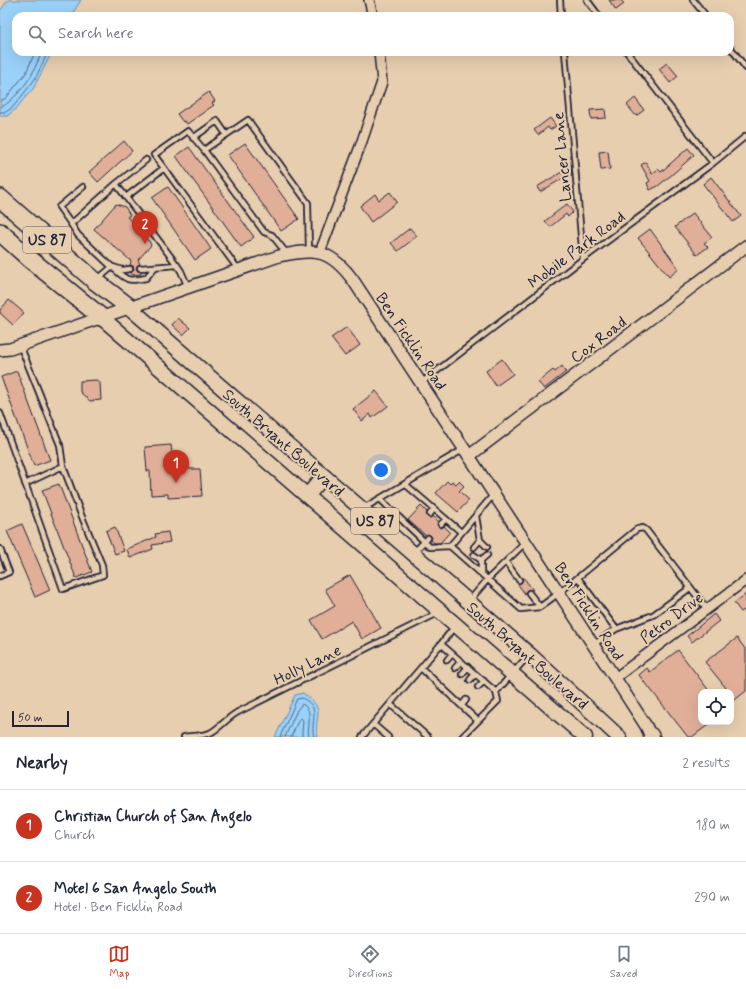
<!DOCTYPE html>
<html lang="en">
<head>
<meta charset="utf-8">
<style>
	:root { --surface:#fff; --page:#f2f2f3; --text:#1f2937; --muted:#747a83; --line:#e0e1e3; --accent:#c8321e }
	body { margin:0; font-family:Mynerve,sans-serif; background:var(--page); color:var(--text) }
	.controls { position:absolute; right:12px; bottom:12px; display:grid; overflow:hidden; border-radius:8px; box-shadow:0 4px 16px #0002 }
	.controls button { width:36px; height:36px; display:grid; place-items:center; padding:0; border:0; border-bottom:1px solid var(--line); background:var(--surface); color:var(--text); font:20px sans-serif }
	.scale { position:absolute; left:12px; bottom:10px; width:57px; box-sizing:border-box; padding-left:4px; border:2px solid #22223b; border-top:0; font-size:11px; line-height:14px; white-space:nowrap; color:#22223b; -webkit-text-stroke:3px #e7ceaf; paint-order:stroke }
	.you { position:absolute; left:381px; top:470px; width:14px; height:14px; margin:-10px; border:3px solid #fff; border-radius:50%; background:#1a73e8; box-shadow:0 0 0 6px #1a73e833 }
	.badge { display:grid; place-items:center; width:26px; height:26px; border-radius:50%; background:var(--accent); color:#fff; font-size:13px; font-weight:700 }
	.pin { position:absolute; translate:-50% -33px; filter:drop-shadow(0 1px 2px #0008) }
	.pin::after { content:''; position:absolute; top:21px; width:14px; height:12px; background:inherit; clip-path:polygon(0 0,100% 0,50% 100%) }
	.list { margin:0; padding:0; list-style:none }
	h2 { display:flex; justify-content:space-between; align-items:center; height:52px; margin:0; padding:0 16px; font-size:17px }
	h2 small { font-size:13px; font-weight:400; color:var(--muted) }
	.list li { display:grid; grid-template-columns:26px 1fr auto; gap:12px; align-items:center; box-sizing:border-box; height:72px; padding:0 16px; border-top:1px solid var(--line) }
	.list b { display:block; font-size:15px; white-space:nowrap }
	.list p { margin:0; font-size:13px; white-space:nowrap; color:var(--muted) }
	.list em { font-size:13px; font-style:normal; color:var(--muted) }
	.icon { flex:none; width:22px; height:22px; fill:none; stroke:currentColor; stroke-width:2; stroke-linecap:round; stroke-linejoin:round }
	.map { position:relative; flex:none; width:746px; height:737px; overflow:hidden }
	.search { position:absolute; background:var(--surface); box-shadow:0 4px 16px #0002; left:12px; right:12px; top:12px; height:44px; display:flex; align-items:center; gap:10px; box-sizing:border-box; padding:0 14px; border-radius:12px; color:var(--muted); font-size:15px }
	.sheet { height:196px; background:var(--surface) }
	nav { display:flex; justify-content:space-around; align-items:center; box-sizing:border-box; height:56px; border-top:1px solid var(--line); background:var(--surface); font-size:11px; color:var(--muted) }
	nav a { display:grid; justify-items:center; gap:2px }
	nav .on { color:var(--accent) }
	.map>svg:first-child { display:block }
	.water { fill:#9ad1f9; stroke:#6a8bad }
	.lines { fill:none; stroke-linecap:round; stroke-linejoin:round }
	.shore { stroke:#526887; stroke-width:1 }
	.building { fill:#e1af98; stroke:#22223b }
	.service-casing { stroke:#22223b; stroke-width:8 }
	.minor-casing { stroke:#22223b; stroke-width:12 }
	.tertiary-casing { stroke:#22223b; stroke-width:14 }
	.primary-casing { stroke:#22223b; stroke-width:17 }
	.motorway-casing { stroke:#22223b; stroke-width:20 }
	.service { stroke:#e7ceaf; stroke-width:4.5 }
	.minor { stroke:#e7ceaf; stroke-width:9 }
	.tertiary { stroke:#e7ceaf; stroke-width:11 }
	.primary { stroke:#e7ceaf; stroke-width:14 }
	.motorway { stroke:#e7ceaf; stroke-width:17 }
	.labels { text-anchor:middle; stroke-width:4; stroke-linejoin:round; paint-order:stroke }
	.shield { fill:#e7ceaf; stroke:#5d565e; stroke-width:1 }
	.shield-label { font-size:15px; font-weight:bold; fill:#22223b }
	.street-label { font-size:16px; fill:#22223b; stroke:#e7ceaf }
</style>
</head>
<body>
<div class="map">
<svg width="746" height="737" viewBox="0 0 746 737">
	<rect width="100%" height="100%" fill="#e7ceaf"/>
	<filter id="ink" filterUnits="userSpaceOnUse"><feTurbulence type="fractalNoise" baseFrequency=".025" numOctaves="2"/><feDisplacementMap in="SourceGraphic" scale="8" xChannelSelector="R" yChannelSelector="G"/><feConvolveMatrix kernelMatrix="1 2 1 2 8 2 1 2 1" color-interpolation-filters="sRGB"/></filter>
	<g filter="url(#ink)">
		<path class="water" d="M8,0H81L71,16H16V52H52L33,89L23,100L16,109L7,116H0V11Z
			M303,693C329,711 312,716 318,737H275L295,695Z"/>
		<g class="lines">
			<path class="shore" d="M0,101L6,98L26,73L35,52
				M0,107C9,106 26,84 31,76C35,69 38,60 42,52
				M0,112H6L13,107L29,87L35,79L48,52
				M280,737L297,699L302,698C323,708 309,721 314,737
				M285,737L297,710L302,704C315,711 306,725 309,737
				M291,737L299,719L301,718L303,720L302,732V737"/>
		</g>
		<path class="building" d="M609,0H621L624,4L616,10Z
			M667,63L678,76L670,83L659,69Z
			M209,92L215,101L212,103L214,105L187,124L185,121L183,122L177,114Z
			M635,98L644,110L636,116L627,105Z
			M605,109L606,118L591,119L590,110Z
			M550,118L556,126L550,130L548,127L538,135L534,130Z
			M124,141L132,151L98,182L89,172Z
			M245,143L299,219L281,231L228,155Z
			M189,147L254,237L241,247L176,156Z
			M688,148L694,155L675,172L658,186L650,190L647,183L650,181L641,165L646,162L652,174L658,169L661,172Z
			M608,151L610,169L601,170L599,152Z
			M571,169L572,176L565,178V177L540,192L537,187L560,173Z
			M711,177L741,216L733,222L703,184Z
			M168,187L211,249L195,260L152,198Z
			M390,192L397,202L371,222L360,206L375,194L379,200Z
			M116,204L125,207L130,215L127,217L140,228L136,232L149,241L151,245L138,260L140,264L137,266L136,269L138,271L141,272V274L131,275V273L134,269L133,266L130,265L131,261L94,229Z
			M567,204L573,212L568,217L566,214L550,227L545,221Z
			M693,213L712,237L704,243L708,247L697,255L675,227Z
			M410,228L417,236L398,251L391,243Z
			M650,229L679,269L669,277L638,238Z
			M9,300L24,313L13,325L0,313V310Z
			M178,318L190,328L183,335L172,325Z
			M347,327L360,345L345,356L331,338Z
			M502,359L513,374L496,386L486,371Z
			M562,366L566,372L544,389L538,382L553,370L555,372Z
			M17,371L50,460L34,466L1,377Z
			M96,380L100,383L101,400L90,401L80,392V381Z
			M376,391L388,406L372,418L370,414L362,421L353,409Z
			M171,445L172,453L190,469H200L202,496L168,498V494L151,495L150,471H147L145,447Z
			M447,481L450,484L452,481L456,484L459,481L464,486L459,491L469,500L458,512L436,493Z
			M59,484L92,572L76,578L42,490Z
			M421,506L427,512V517L430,518L433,516L438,521L437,525L439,527L442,528L444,526L450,532L440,543H434L431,540L432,537L430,535H425L408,520Z
			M22,524L50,590L35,597L7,531Z
			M115,527L124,551L115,554L106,531Z
			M168,532L170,542L152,545L153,549L130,558L127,549L156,537L155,534Z
			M350,575L381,628L362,639L352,621L322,639L311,620L335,606L325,589Z
			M523,577L533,590H527L525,594L517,583H521Z
			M746,594V609L741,612L734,603Z
			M714,614L719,621L692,642L687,636Z
			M737,638L746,650V691L731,703V692H721L726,688L705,662Z
			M678,650L710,692H701V722H712L692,737H688L648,686H647L639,675L647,668L650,672Z"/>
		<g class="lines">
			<g class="service-casing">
				<path id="service" d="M560,0L561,16
					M587,0L599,16
					M693,0L706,16
					M730,47L746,68
					M565,52L583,259
					M627,52L713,163
					M193,138L217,121L226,134
					M204,150L264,232L272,235L287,254
					M164,168L154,155L188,131L204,150L248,120L308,203L309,252
					M116,184L146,160
					M126,197L164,168L238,269
					M71,224L59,207L83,187
					M112,267C127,280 126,282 146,278L155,267
					M113,267L122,270L130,269
					M140,268L177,265
					M98,279L112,267L78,235L71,224L116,184L177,265L181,271L188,287
					M421,383L583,259L713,163L746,136
					M0,413L63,589L103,575L102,565L80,512L63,466L60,445L20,345
					M25,484L63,466
					M405,484L461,532
					M494,494L450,546L521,609L540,607L559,593L637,529L643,528L646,530L707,609
					M380,499L430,547L450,546
					M364,508L464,449
					M430,514L434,509
					M476,516L480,540L487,547
					M441,524L446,519
					M474,547L480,540
					M0,549L9,572L0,576
					M414,552L428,538
					M474,555L481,560
					M506,562L519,580
					M481,573V560L487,555
					M578,578L616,629L653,615L690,588
					M529,593L540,607
					M469,601L488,579L525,543
					M454,627L441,644L496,692L528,656
					M593,645L616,629
					M447,660L452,654
					M421,668L478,721
					M455,668L461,661
					M462,674L468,667
					M470,680L475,674
					M478,687L484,681
					M390,704L428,737
					M462,705L466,700
					M373,724L388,737
					M184,737C192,736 202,736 210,733C220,728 228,717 238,712L438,613
					M362,737L441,644
					M462,737L498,701L496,692"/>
			</g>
			<g class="minor-casing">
				<path id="minor" d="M369,0L373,16
					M320,252L361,144L382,82L379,52
					M615,678L746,580"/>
			</g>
			<g class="tertiary-casing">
				<path id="tertiary" d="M0,350L10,349L279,256C315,248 330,249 353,280L615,678L646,726L651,737
					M469,456L746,246"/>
			</g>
			<g class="primary-casing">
				<path id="primary" d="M129,307L530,655L619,737
					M101,317L585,737
					M308,495L324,476
					M651,735L652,737"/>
			</g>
			<g class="motorway-casing">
				<path id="motorway" d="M0,198L95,281L129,307
					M0,232L31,260L101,317"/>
			</g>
			<use href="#service" class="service"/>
			<use href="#minor" class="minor"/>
			<use href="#tertiary" class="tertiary"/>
			<use href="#primary" class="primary"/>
			<use href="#motorway" class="motorway"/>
		</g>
	</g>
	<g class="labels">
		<g class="shield">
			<rect x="23" y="227" width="48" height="26" rx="3"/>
			<rect x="351" y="508" width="48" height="26" rx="3"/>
		</g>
		<g class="shield-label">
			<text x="47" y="245">US 87</text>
			<text x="375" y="526">US 87</text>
		</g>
		<g class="street-label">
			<text transform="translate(561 157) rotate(-95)" y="6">Lancer Lane</text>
			<text transform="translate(576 249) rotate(-37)" y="6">Mobile Park Road</text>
			<text transform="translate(598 339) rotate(-37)" y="6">Cox Road</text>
			<text transform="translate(412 341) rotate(56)" y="6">Ben Ficklin Road</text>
			<text transform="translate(284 442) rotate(41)" y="6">South Bryant Boulevard</text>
			<text transform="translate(590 611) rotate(57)" y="6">Ben Ficklin Road</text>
			<text transform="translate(671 617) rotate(-37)" y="6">Petro Drive</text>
			<text transform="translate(528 655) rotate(41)" y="6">South Bryant Boulevard</text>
			<text transform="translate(307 664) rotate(-26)" y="6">Holly Lane</text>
		</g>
	</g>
</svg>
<div class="controls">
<button><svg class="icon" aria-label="locate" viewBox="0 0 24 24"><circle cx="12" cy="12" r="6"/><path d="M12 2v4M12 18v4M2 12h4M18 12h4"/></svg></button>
</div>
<div class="scale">50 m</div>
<div class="you"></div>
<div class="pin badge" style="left:176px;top:483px">1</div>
<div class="pin badge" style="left:145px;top:244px">2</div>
<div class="search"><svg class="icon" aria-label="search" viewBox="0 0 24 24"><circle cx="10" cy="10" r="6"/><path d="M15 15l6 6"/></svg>Search here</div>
</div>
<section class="sheet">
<h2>Nearby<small>2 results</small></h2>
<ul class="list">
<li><span class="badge">1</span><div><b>Christian Church of San Angelo</b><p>Church</p></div><em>180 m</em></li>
<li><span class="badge">2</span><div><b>Motel 6 San Angelo South</b><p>Hotel · Ben Ficklin Road</p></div><em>290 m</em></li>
</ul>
</section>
<nav>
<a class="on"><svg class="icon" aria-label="map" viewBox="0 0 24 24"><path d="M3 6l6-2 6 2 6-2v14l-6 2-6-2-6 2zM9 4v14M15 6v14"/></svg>Map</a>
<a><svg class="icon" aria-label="directions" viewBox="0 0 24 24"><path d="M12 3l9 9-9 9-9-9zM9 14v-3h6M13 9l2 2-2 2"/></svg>Directions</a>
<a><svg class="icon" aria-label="saved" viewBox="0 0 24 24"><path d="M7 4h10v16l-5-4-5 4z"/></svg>Saved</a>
</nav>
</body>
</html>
